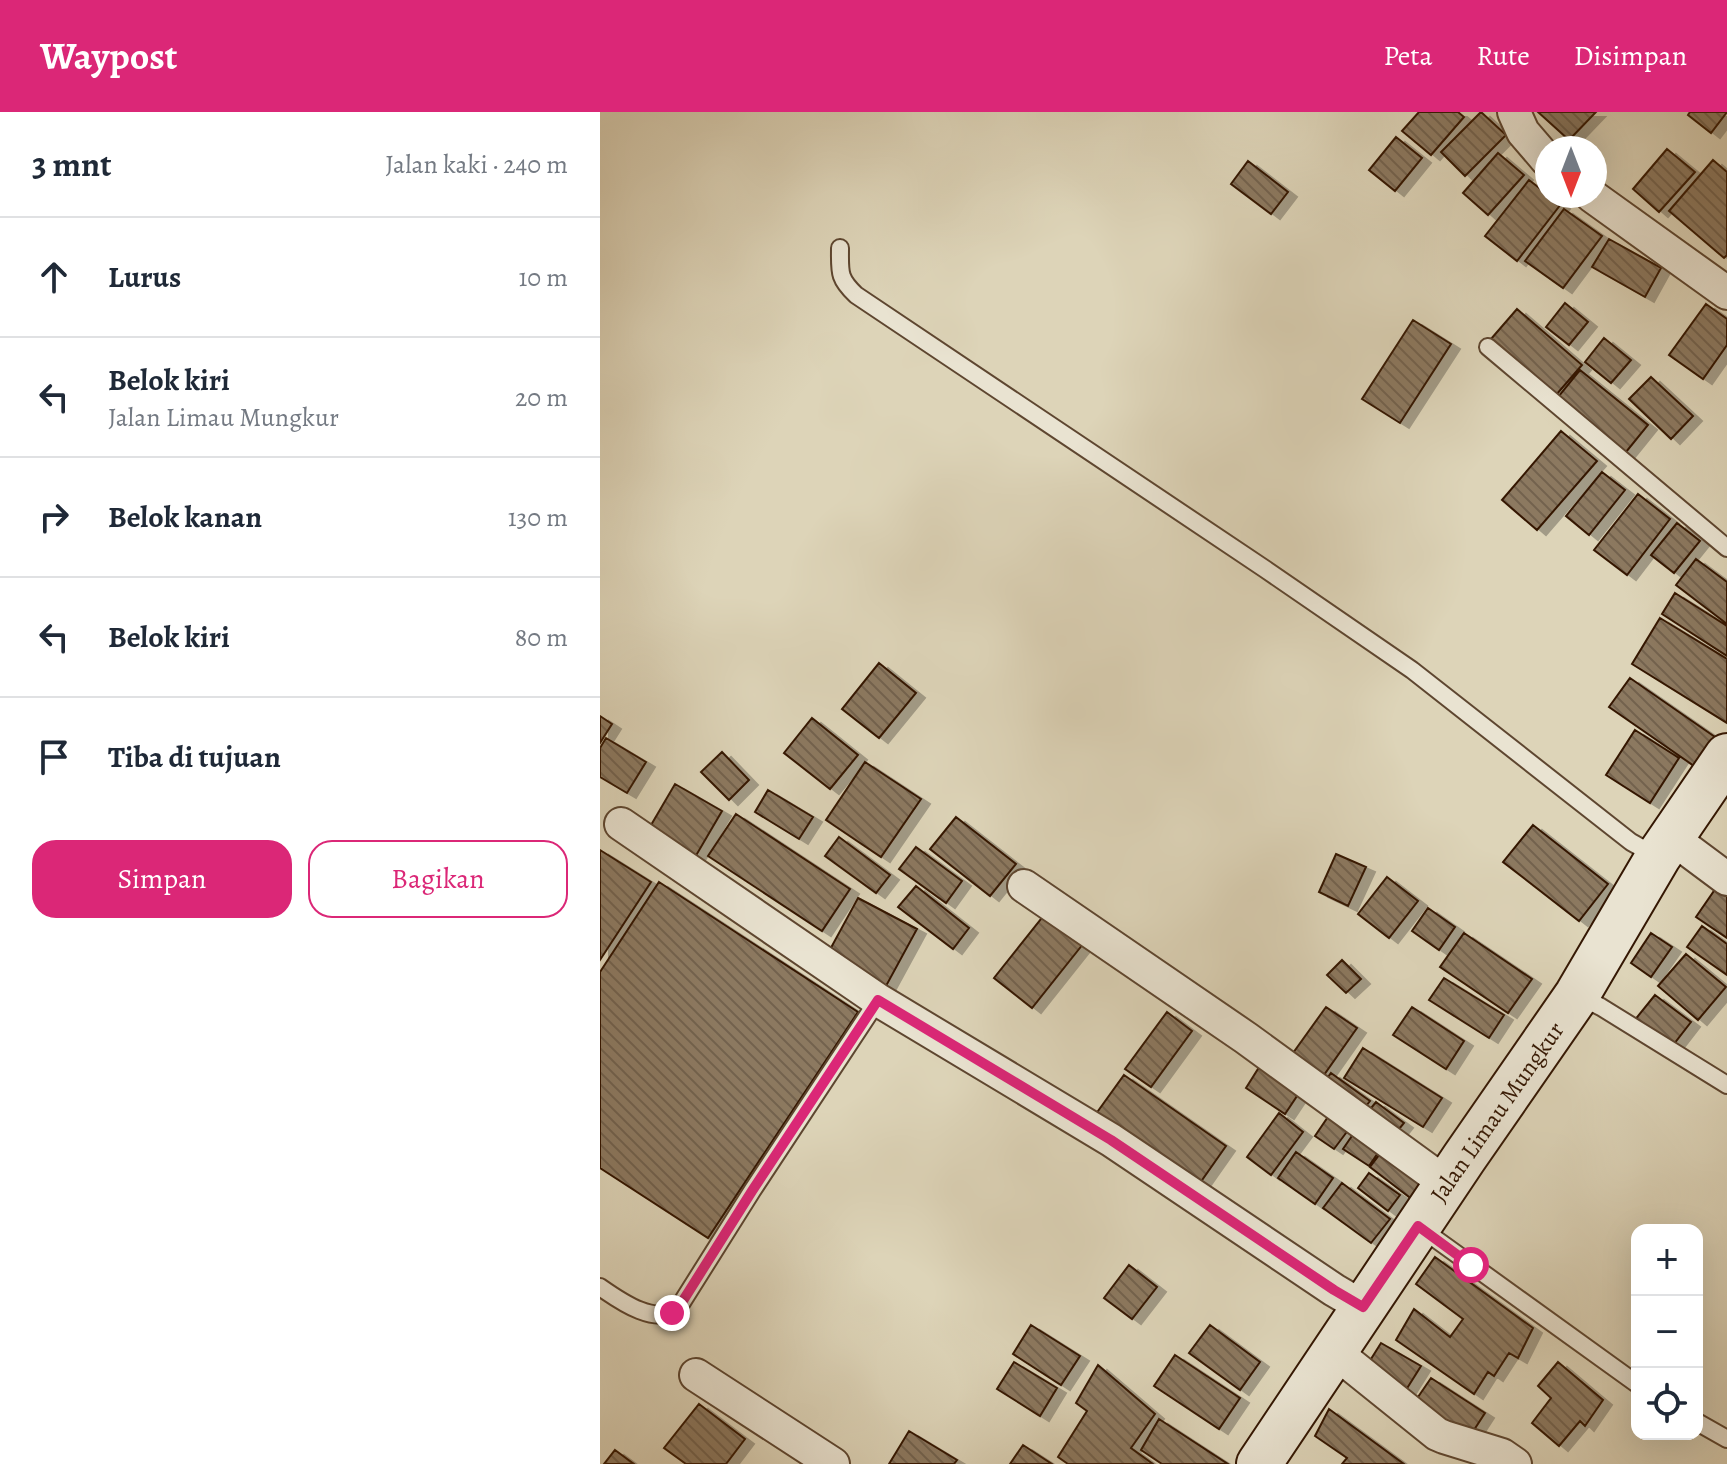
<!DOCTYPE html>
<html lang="id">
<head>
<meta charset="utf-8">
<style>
	:root { --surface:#fff; --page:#f2f2f3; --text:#1f2937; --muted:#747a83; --line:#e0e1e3; --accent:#db2777 }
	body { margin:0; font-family:Alegreya,serif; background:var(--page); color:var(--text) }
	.controls { position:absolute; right:24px; bottom:24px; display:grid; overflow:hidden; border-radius:16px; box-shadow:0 8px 32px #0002 }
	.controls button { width:72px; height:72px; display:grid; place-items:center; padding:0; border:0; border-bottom:2px solid var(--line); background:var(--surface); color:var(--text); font:40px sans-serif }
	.compass { position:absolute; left:935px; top:24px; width:72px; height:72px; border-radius:50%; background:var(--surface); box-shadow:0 8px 32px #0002; rotate:180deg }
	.stop { position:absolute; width:24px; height:24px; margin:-18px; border:6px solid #db2777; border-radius:50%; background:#fff }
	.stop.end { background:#db2777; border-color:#fff; box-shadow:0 2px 8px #0008 }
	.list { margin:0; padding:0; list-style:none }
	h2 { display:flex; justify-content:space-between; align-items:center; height:104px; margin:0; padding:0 32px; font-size:34px }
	h2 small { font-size:26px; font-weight:400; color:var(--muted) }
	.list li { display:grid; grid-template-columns:52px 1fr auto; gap:24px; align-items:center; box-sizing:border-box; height:120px; padding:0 32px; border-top:2px solid var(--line) }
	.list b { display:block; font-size:30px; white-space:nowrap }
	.list p { margin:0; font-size:26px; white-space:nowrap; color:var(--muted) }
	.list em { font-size:26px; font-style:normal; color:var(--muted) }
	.actions { display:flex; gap:16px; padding:24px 32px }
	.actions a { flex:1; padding:18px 0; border:2px solid var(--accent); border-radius:24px; text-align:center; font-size:28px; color:var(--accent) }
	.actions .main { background:var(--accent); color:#fff }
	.icon { flex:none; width:44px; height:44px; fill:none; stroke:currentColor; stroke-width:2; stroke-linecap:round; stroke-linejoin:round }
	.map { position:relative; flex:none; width:1127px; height:1352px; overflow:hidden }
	header { display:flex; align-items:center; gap:48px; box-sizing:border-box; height:112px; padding:0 40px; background:var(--accent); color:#fff }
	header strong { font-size:38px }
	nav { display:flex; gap:44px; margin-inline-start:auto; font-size:28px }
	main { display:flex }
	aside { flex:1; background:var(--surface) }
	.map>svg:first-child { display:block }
	.building { fill:url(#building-back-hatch); stroke:#341703; stroke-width:2; filter:url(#shadow) }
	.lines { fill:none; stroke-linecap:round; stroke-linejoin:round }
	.lane-casing { stroke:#5e4630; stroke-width:20 }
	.street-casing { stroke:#5e4630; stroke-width:36 }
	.secondary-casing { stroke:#341703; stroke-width:48 }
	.lane { stroke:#e9e3d1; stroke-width:16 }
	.street { stroke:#e9e3d1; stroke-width:32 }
	.secondary { stroke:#e9e3d1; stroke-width:44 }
	.route { stroke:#db2777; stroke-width:10 }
	.labels { text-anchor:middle; stroke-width:6; stroke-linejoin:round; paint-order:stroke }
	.street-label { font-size:24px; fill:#341703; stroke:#e9e3d1 }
</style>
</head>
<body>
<header>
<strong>Waypost</strong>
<nav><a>Peta</a><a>Rute</a><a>Disimpan</a></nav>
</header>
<main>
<aside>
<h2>3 mnt<small>Jalan kaki · 240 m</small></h2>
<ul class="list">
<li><svg class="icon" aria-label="ahead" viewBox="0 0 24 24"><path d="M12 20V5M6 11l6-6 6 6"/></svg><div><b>Lurus</b></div><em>10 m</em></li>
<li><svg class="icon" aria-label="left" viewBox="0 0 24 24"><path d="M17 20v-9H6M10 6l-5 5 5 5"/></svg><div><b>Belok kiri</b><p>Jalan Limau Mungkur</p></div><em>20 m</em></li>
<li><svg class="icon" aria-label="right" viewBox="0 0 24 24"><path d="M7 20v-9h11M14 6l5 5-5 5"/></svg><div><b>Belok kanan</b></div><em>130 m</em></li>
<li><svg class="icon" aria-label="left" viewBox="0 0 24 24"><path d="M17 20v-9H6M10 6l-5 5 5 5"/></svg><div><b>Belok kiri</b></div><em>80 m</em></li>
<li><svg class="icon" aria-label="arrive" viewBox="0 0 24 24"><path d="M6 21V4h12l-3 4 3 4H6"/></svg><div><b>Tiba di tujuan</b></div></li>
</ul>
<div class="actions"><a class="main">Simpan</a><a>Bagikan</a></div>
</aside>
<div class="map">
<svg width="1127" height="1352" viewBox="0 0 1127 1352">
	<defs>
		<pattern id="building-back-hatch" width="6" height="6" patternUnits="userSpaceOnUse" patternTransform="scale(2)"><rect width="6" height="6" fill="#8c7961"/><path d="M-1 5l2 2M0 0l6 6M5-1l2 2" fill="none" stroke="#73624e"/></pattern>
		<filter id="shadow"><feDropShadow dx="9" dy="5" stdDeviation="0" flood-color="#0004"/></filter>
	</defs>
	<rect width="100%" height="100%" fill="#ddd4b8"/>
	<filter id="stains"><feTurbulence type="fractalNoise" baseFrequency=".0025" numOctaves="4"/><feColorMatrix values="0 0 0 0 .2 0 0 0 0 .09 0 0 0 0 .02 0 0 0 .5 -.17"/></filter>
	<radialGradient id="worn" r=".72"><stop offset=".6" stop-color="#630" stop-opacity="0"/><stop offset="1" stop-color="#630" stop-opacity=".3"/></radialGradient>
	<path class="building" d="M819,0H858L864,5L831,43L802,19Z
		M881,0L906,23L865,64L841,40Z
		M938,0H996L969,28Z
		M1090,0H1127L1111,21L1088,3Z
		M796,25L822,46L795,79L769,58Z
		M1067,37L1095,60L1059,100L1033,77Z
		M898,41L924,63L888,103L863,81Z
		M1113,48L1127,60V143L1124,146L1069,99Z
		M648,49L688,80L671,102L631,72Z
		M929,68L947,82V84H950L961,92L917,149L885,124Z
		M964,97L1002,124L963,176L925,149Z
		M1009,127L1061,156L1045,185L992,155Z
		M965,191L988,210L969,233L946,215Z
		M1106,192L1127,207V233L1103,267L1069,243Z
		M917,197L982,253L956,283L891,227Z
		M813,208L851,232L800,311L762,287Z
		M1004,226L1031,248L1011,271L985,250Z
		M980,258L1048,313L1026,340L958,285Z
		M1051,265L1093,304L1071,327L1029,287Z
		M961,319L997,349L937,418L902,388Z
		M1002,360L1025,378L989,423L966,404Z
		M1038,382L1070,407L1027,463L994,438Z
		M1077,411L1100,429L1074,461L1051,443Z
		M1096,447L1127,470V512L1076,473Z
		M1075,481L1127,514V544L1062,502Z
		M1060,506L1127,547V611L1032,552Z
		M279,551L316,581L279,626L242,597Z
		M1030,566L1115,625L1094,654L1009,595Z
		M0,604L12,612L0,631Z
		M212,606L258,643L230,677L184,641Z
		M1035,618L1079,646L1050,691L1006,663Z
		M6,626L46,650L27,681L0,665V636Z
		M122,640L149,668L129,688L101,660Z
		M265,650L321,687L281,745L226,708Z
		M75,672L122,699L94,747L47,720Z
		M168,678L213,705L199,727L155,700Z
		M136,702L250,777L222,819L108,744Z
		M356,705L416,752L390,784L330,737Z
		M933,713L1008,772L979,809L903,750Z
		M239,725L290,763L276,781L225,744Z
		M316,735L362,769L346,791L299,757Z
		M0,738L51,770L0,848Z
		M736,742L766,755L748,794L719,780Z
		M787,765L818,789L789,826L758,802Z
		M59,770L258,900L108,1126L0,1056V860Z
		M316,774L369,816L353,837L298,795Z
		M1116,776L1127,784V826L1096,805Z
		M258,786L317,817L286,874L227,843Z
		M828,796L855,815L839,838L812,819Z
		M449,797L487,827L432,896L394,866Z
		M1102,814L1127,832V863L1087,835Z
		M864,821L932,867L908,901L840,855Z
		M1051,821L1072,835L1051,865L1031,851Z
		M1086,842L1126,875L1098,908L1058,874Z
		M742,848L761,867L746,881L727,863Z
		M844,866L904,903L889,926L829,888Z
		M1055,883L1091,910L1070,937L1034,909Z
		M726,895L757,916L719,970L688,948Z
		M812,895L864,929L846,957L793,923Z
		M567,900L592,919L551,975L525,957Z
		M763,936L842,986L823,1015L744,966Z
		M663,949L703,975L685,1002L646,976Z
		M731,961L770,989L758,1004L720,976Z
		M524,963L626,1034L595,1078L493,1006Z
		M776,990L804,1011L791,1027L763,1006Z
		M732,999L752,1013L734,1037L715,1024Z
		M679,1001L703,1020L671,1063L647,1045Z
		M758,1015L784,1032L769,1054L743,1037Z
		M786,1034L829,1067L813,1088L770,1055Z
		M696,1040L733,1066L715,1092L678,1066Z
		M769,1061L800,1083L788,1099L758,1076Z
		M742,1071L790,1107L771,1131L723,1096Z
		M835,1145L933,1216L918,1246L909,1241L894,1264L888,1260L874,1282L796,1228L814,1197L850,1225L863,1207L816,1172Z
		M529,1153L557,1175L532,1207L504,1186Z
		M431,1213L480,1244L461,1273L413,1242Z
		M610,1213L660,1250L640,1278L589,1241Z
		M781,1231L821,1254L806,1278L766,1255Z
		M575,1243L640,1286L619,1317L554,1274Z
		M414,1250L457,1276L440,1304L397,1277Z
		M958,1250L1003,1288L985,1314L980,1309L959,1334L932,1311L951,1286L938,1274Z
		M498,1253L555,1302L531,1336L553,1352H468L458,1345L487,1299L476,1291Z
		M831,1266L885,1301L870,1324L816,1288Z
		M99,1292L145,1327L126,1352H86L64,1336Z
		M729,1297L804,1352H742L747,1346L715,1324Z
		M559,1307L628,1352H562L541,1338Z
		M309,1319L357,1348L354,1352H289Z
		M423,1333L452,1352H410Z
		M15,1338L34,1352H4Z"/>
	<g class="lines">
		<g class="lane-casing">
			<path id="lane" d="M240,136C240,160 238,166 256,183L665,457L812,558L1031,730L1056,744
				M888,235L1127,436
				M979,884L1001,895L1127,973
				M819,1115L1037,1272
				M0,1175C20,1189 58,1216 79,1195L152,1079L278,888
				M1097,1310L1127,1327"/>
		</g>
		<g class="street-casing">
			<path id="street" d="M914,0L923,20L947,48
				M992,84L1127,181
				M21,712L278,888L511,1028L734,1178L763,1195
				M1072,726L1127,767
				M424,774L646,926L847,1072
				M735,1240L837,1322L844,1325L902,1343L915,1352
				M96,1263L233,1352"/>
		</g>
		<g class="secondary-casing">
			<path id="secondary" d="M659,1352L864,1046L977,883L1058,745L1127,644"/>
		</g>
		<use href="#lane" class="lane"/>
		<use href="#street" class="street"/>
		<use href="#secondary" class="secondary"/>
	</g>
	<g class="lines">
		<path class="route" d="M72,1201L79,1195L152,1079L278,888L511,1028L734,1178L763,1195L818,1114L871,1153"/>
	</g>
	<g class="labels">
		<g class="street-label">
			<text transform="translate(897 1000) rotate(-55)" y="8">Jalan Limau Mungkur</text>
		</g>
	</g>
	<rect width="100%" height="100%" filter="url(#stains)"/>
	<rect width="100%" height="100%" fill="url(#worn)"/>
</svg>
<div class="controls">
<button>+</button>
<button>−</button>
<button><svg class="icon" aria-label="locate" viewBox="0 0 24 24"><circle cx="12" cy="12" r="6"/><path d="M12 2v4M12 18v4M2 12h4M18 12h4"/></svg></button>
</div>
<svg class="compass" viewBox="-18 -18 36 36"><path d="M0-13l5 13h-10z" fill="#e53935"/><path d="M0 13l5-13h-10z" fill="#747a83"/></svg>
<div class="stop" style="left:871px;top:1153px"></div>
<div class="stop end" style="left:72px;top:1201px"></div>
</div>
</main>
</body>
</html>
